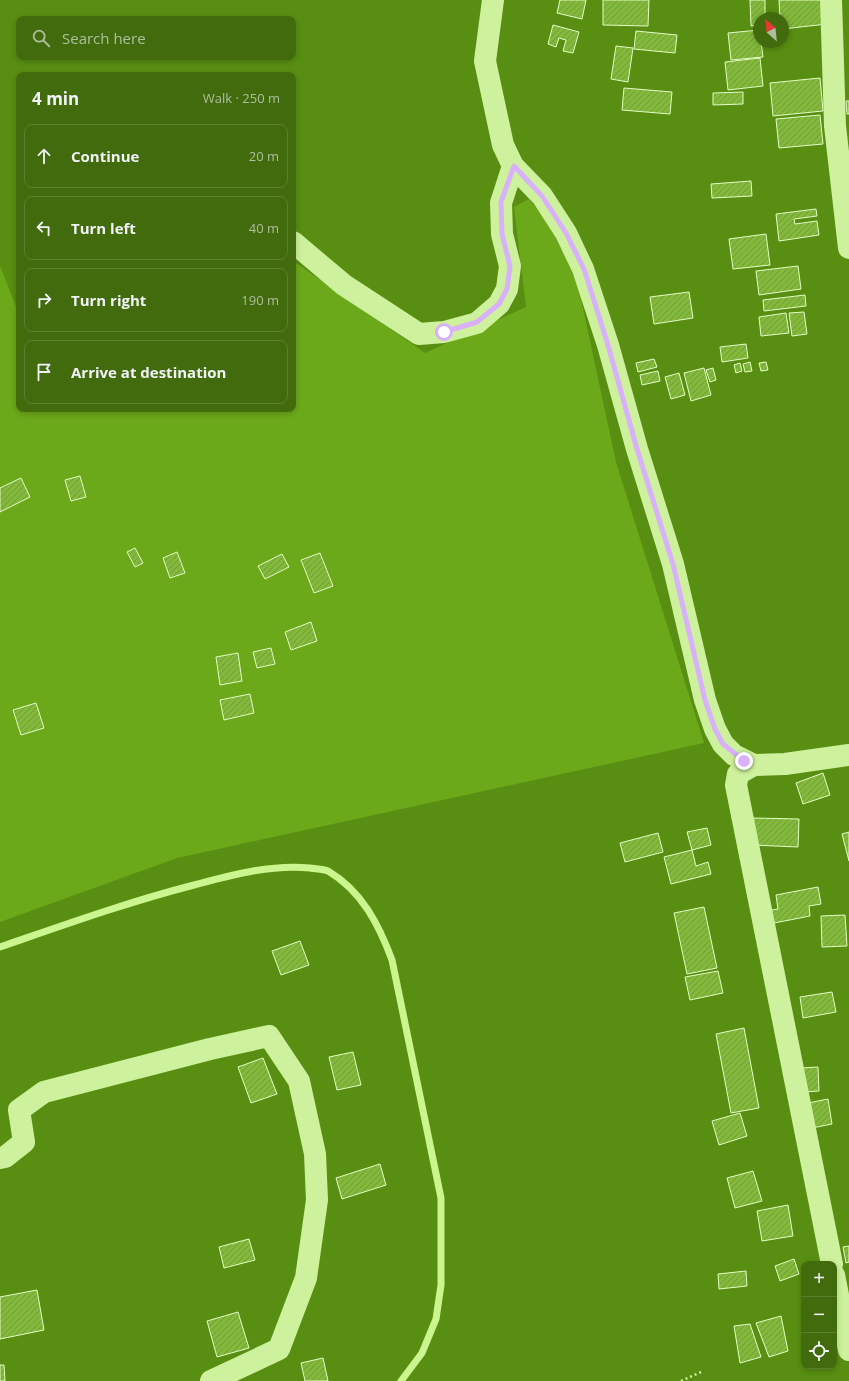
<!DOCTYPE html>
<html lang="en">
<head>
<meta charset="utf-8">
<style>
	:root { --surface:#426b0e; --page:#4c731c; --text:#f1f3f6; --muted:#aebf9e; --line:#5a7e2e }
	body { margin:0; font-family:"Open Sans",sans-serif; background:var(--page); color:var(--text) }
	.controls { position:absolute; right:12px; bottom:12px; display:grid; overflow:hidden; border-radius:8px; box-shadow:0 2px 6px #0003 }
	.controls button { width:36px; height:36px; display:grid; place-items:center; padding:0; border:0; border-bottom:1px solid var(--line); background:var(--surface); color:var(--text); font:20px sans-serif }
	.compass { position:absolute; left:753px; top:12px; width:36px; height:36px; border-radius:50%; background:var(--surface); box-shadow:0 2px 6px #0003; rotate:333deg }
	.stop { position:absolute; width:12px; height:12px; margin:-9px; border:3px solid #d9b0fa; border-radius:50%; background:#fff }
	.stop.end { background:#d9b0fa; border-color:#fff; box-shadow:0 1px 4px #0008 }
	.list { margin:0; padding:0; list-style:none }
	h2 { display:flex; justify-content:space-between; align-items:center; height:52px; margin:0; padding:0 16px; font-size:17px }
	h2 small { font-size:13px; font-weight:400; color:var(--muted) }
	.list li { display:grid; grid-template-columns:26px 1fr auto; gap:12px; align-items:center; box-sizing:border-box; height:64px; margin:0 8px 8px; padding:0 8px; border:1px solid var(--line); border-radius:8px }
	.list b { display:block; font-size:15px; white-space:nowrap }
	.list em { font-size:13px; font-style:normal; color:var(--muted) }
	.icon { flex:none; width:22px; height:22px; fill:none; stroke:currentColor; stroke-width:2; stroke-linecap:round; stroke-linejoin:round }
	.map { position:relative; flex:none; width:849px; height:1381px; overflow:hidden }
	.search { position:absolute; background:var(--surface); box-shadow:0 2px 6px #0003; left:16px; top:16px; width:280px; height:44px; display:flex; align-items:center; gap:10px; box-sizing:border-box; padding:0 14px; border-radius:8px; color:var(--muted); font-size:15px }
	.panel { position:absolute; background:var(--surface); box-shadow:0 2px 6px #0003; left:16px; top:72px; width:280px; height:340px; border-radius:8px }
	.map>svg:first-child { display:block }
	.grass { fill:#6ca91a; fill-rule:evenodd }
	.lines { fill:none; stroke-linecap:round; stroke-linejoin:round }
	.stream { stroke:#cbf58e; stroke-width:7 }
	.building { fill:url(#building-hatch); stroke:#e4fcc4 }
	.path { stroke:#cef19d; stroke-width:2.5; stroke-dasharray:2 3; stroke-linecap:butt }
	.minor { stroke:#cef19d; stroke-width:22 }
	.route { stroke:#d9b0fa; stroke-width:5 }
</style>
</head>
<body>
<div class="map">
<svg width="849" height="1381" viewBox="0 0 849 1381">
	<defs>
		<pattern id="building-hatch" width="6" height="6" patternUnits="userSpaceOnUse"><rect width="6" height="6" fill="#82b83b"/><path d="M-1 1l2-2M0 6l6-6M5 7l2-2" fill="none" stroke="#6f9d33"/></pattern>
	</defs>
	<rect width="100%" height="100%" fill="#588f12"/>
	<path class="grass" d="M529,199L555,231L579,290L616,462L704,743L177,858L0,922V512L30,497L21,478L0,488V266L19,314V409H293V261L425,353L526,307L514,207ZM80,476L86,497L71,501L66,480ZM135,548L143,563L135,567L127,552ZM177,553L185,572L170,578L163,558ZM321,553L333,586L314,593L302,560ZM282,554L289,567L258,566ZM311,623L317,641L291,650L285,632ZM271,648L274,664L257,668L254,652ZM238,653L242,681L220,684L216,657ZM250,694L254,713L224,720L220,700Z"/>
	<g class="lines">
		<path class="stream" d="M0,947C64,925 128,902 194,885C232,875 271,864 310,868C316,869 323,869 328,871C362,891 379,925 392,960L441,1198V1285L436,1319L422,1353L401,1381"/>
	</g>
	<path class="building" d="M560,0H586L582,19L557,13Z
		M603,0H649L648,26L603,25Z
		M750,0H765V18H759V25L751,26Z
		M779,0H825L827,24L783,29V18H780Z
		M553,25L579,32L573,53L563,51L566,40L559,38L556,47L548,44Z
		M759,30V42H761L763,57L731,60L728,33Z
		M636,31L677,35L675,53L634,49Z
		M616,46L633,48L628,82L611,79Z
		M760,58L763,86L728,90L725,62Z
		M820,78L823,111L773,116L770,83Z
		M624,88L672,92L670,114L622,110Z
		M743,92V104L713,105V93Z
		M846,101H849V114H847Z
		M820,115L823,144L779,148L776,119Z
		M751,181L752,196L712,198L711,184Z
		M816,209L817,216L794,219L795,224L817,221L819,235L779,241L776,214Z
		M766,234L770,265L733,269L729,239Z
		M798,266L801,289L759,295L756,271Z
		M689,292L693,318L654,324L650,297Z
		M805,295L806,306L764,311L763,300Z
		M804,312L807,334L792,336L789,313Z
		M786,313L789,333L761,336L759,317Z
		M746,344L748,358L722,362L720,347Z
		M654,359L657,367L638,372L636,363Z
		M750,362L752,371L745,372L743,364Z
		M766,362L768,370L761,371L759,363Z
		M740,363L742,371L736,373L734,365Z
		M704,368L711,395L691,401L684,373Z
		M713,368L716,380L710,382L706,370Z
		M658,371L660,381L642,385L640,375Z
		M679,373L685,395L671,399L665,377Z
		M80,476L86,497L71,501L65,480Z
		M21,478L30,497L0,512V488Z
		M135,548L143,563L135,567L127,552Z
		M177,552L185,573L170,578L163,558Z
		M320,553L333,586L314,593L301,560Z
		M282,554L289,567L265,579L258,566Z
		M311,622L317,641L291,650L285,632Z
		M271,648L275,664L257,668L253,652Z
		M238,653L242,681L220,685L216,657Z
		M250,694L254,713L224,720L220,700Z
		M36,703L44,728L21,735L13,710Z
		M823,773L830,795L803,804L796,783Z
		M753,818L799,819L798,847L752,845Z
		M707,828L711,845L692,850L687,832Z
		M849,832V861L842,834Z
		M658,833L663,852L625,862L620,843Z
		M692,850L696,866L708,862L711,874L671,884L664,857Z
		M818,887L821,904L809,906L810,916L769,924L767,911L778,909L776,895Z
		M704,907L717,968L687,974L674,913Z
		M845,915L847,946L822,947L821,916Z
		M300,941L309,965L281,975L272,951Z
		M718,971L723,993L690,1000L685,977Z
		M832,992L836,1012L803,1018L800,997Z
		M744,1028L759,1108L731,1113L716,1034Z
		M353,1052L361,1085L337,1090L329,1057Z
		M263,1058L277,1094L251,1103L238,1067Z
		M818,1067L819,1091L803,1092L802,1068Z
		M828,1099L832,1124L812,1128L808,1103Z
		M740,1113L747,1136L719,1145L712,1121Z
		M380,1164L386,1185L342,1199L336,1178Z
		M753,1171L762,1201L735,1208L727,1178Z
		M788,1205L793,1236L762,1241L757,1211Z
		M249,1239L255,1260L224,1268L219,1247Z
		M849,1246V1262L846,1263L843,1247Z
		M794,1259L799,1274L780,1281L775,1266Z
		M746,1271L747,1286L719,1289L718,1274Z
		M37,1290L44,1330L0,1339V1297Z
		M238,1312L249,1348L217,1357L207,1321Z
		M781,1316L788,1351L769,1357L756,1323Z
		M750,1324L761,1357L740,1363L734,1326Z
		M323,1358L328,1381H305L301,1363Z
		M0,1365H4L5,1381H0Z"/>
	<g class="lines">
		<path class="path" d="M681,1381L701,1372"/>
		<path class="minor" d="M493,0L485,61L503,145L513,166L542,196L555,216L566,233L583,269L608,345L637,449L673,564L705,700L715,729L723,744L734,755L754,765L785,764L849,755
			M831,0L835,126L849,248
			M293,242L344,285L419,334L444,332L477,323L499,304L507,289L510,266L502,234L501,203L513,166
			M754,765L738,774L736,785L832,1264
			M0,1158L5,1157L24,1142L19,1110L44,1092L210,1049L269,1036L299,1081L315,1154L317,1200L306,1278L279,1349L211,1381
			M834,1275L849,1350"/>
	</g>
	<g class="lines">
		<path class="route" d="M444,332L477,322L499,304L507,289L510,266L502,234L501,202L514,166L542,196L555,216L566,233L584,269L608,345L637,449L673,564L705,700L715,729L723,744L744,761"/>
	</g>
</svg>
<div class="controls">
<button>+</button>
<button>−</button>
<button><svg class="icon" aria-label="locate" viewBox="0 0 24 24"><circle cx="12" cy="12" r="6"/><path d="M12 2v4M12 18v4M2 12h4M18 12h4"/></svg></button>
</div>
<svg class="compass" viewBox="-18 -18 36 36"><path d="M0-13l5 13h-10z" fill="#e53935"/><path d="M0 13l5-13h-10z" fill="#aebf9e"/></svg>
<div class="stop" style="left:444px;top:332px"></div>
<div class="stop end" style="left:744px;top:761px"></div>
<div class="search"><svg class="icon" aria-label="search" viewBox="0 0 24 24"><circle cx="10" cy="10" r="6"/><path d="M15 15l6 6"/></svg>Search here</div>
<section class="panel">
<h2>4 min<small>Walk · 250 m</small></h2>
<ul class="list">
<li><svg class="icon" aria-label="ahead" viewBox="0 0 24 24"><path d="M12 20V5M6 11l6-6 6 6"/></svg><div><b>Continue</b></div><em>20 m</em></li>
<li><svg class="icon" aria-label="left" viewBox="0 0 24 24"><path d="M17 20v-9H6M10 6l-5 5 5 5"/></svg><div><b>Turn left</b></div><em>40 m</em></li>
<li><svg class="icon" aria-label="right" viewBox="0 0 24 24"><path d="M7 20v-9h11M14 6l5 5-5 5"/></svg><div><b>Turn right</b></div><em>190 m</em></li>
<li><svg class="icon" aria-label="arrive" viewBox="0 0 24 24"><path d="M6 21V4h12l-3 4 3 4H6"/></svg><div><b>Arrive at destination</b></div></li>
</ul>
</section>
</div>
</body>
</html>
